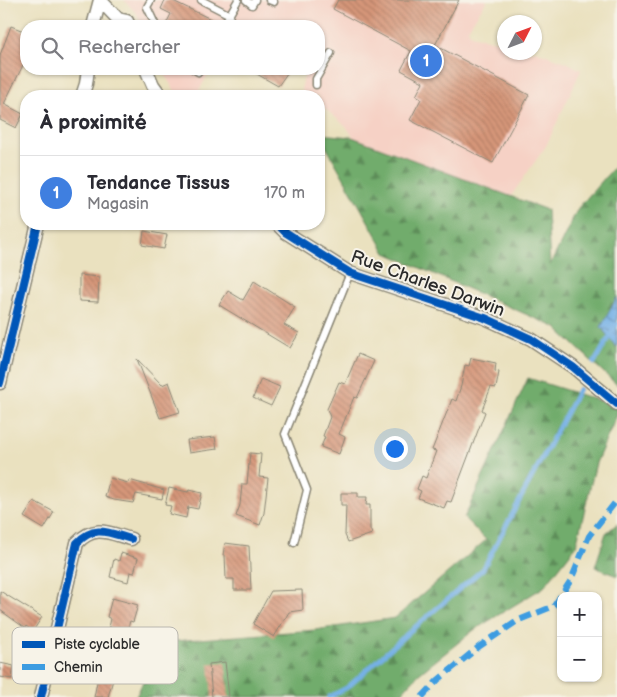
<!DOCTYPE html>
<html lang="fr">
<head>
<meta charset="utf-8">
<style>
	:root { --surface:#fff; --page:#f7f7f7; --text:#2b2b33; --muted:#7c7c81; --line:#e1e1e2; --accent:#b5179e }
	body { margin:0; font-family:"Balsamiq Sans",sans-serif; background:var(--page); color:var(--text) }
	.controls { position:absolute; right:15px; bottom:15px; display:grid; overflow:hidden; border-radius:10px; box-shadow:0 1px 4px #0004 }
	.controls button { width:45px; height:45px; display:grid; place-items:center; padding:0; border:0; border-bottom:1px solid var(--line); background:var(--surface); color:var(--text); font:25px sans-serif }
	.compass { position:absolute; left:497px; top:15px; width:45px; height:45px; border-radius:50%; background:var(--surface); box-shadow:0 1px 4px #0004; rotate:48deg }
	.you { position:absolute; left:394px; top:448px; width:18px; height:18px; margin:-12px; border:4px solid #fff; border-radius:50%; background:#1a73e8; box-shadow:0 0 0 8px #1a73e833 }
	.badge { display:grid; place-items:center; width:32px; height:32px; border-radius:50%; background:var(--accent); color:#fff; font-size:16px; font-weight:700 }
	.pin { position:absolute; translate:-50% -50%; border:2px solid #fff; box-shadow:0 1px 5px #0006 }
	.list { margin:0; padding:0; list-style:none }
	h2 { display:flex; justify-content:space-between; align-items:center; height:65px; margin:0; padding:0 20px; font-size:21px }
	h2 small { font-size:16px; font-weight:400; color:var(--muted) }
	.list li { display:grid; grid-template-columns:32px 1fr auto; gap:15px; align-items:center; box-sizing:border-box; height:75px; padding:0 20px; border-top:1px solid var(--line) }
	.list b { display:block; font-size:19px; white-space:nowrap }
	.list p { margin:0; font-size:16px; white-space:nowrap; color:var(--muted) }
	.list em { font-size:16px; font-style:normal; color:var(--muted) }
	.icon { flex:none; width:28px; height:28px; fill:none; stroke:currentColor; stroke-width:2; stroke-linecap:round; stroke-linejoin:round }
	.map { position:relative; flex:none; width:617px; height:697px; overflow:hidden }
	.search { position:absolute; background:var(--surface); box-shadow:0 1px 4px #0004; left:20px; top:20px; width:305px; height:55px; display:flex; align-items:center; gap:12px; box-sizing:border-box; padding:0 18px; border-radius:20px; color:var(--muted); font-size:19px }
	.panel { position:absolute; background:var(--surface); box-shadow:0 1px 4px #0004; left:20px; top:90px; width:305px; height:140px; border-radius:20px }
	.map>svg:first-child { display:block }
	.built { fill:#f6d1c5 }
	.forest { fill:url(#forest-firs); stroke:#4e6c4c }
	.water { fill:url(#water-waves); stroke:#506e88 }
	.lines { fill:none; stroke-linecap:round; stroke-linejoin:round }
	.stream { stroke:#75b0e6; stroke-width:4.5 }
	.building { fill:url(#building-back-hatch) }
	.lane-casing { stroke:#8a8675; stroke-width:9 }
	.street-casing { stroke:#8a8675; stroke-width:15 }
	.lane { stroke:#fff; stroke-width:6 }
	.street { stroke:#fff; stroke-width:12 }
	.quiet { stroke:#3d9ce1; stroke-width:6; stroke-dasharray:12 6; stroke-linecap:butt }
	.cycleway-casing { stroke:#f7f3e8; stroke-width:11 }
	.cycleway { stroke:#0057b8; stroke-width:8 }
	.labels { text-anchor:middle; stroke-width:4; stroke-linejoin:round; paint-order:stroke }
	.street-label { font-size:18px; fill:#2b2b2b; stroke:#f7f3e8 }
	.key { fill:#f7f3e8; stroke:#bab7af; stroke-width:1 }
	.key-label { font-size:14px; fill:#2b2b2b }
</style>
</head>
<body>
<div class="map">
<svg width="617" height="697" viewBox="0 0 617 697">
	<defs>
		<pattern id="forest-firs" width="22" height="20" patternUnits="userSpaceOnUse" patternTransform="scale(1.25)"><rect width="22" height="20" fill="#71ac6c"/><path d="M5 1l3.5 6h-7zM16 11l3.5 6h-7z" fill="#5d8c59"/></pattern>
		<pattern id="water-waves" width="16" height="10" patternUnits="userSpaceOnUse" patternTransform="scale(1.25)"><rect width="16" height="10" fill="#75b0e6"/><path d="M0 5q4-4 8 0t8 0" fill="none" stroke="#608fbb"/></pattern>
		<pattern id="building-back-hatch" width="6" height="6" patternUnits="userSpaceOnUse" patternTransform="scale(1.25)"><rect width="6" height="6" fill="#d69679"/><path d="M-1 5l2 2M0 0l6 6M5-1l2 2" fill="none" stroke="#ae7b63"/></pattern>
	</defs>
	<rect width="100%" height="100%" fill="#f7f3e8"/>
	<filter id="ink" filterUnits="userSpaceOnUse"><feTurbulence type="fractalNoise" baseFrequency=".02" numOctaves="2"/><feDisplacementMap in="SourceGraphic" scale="10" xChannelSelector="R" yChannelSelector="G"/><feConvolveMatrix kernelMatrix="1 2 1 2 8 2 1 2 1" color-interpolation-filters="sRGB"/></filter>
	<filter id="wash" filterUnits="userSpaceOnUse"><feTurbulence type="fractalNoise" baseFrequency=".0096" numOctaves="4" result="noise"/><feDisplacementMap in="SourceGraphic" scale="20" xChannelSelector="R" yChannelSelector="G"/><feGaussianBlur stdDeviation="1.12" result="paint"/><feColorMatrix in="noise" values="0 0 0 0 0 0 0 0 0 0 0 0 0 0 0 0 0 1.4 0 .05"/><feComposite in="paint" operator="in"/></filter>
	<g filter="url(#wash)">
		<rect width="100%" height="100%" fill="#eae1bf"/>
		<path class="built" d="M124,0H487L468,29L471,35L504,43V52H534L535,51L566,62L581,70L546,146L511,196L393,154L354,138L346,126L319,104V96H309L301,90L306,69H319V26H142L137,14Z
			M161,69H211L196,96H178Z"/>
		<path class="forest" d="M319,134L352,137L547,210L550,265L578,208L617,164V385L555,327L386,253Z
			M528,378L617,406V415L596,463L576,546L544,587L474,630L419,674L398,697H136L161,642L315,630L395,618L486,540L464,518Z
			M617,524V576L595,567L606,533Z"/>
		<path class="water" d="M617,297V345L616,347L601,327Z"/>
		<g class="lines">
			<path class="stream" d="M594,363L617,324
				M329,697L348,687L409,632L483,569L579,389"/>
		</g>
		<g id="blocks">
			<path class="building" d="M165,0H171L219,23L218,26H165L171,14L161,9Z
				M338,0H459L435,45L529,95L493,163L410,120L421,99L416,96L423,82L401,70L411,51L333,9Z
				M11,26L26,32V59L4,104L23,114L16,128L0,120V55Z
				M248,69H290L278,86Z
				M144,231L167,235L164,249L142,245Z
				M79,275L99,277L98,302L79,301Z
				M254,281L295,307L284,325L299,333L290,348L219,305L228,291L243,300Z
				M358,354L374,361L357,398L354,397L339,434L345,437L339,454L321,447L325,437L323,436L330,417L327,409L339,382L345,384Z
				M471,358L496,363L495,371L499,372L496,388L491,387L482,410L485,412L451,502L447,501L444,508L418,498L421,491L417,489L422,476L426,478L436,451L432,450L452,399L456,401L461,386L465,365L469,366Z
				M137,359L162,385L169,382L180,412L160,418Z
				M261,379L280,387L271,406L253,398Z
				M215,437L217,449L189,453L187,440Z
				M250,453L261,454L259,477L268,478L264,513L260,525L236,516L240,505L242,484H247Z
				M110,478L128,483L129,480L164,490L162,499L136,494L133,503L114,500L105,497Z
				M169,488L188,492L189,490L202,493L198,509L188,507L186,518L169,514L171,506L165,505Z
				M341,493H358V497H367L366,505H370V529L372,534L348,542L345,535L346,505H341Z
				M34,501L54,512L44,529L24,517Z
				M225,543L249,546L251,590H234V579H226L225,555H223Z
				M121,553L138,558L134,573L130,572L128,582L110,577L114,559L119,561Z
				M302,590L303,610L289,612L274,637L253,624L271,591Z
				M0,591L42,617L33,631L26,626L25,628L0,610Z
				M112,598L138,605L133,622L130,621L108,697H94L103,652H105L111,627H109L111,619L107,617Z
				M225,662L229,697H212L209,664Z
				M0,663L14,666L12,679L0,677Z"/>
		</g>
	</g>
	<g filter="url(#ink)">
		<use href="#blocks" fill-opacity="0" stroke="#8a8675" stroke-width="1"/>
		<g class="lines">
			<g class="lane-casing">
				<path id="lane" d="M151,0L147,7L156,26
					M201,0L230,15
					M246,0L252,5L255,0
					M269,0L274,2
					M223,26L238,0
					M193,69L198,72L200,69
					M316,85V79L331,53
					M294,543L307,490L285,434L350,273"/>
			</g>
			<g class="street-casing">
				<path id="street" d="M100,0L118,19L127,21L129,26
					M93,26L100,0
					M146,69L153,85L161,96
					M82,96L86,84L88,69
					M277,224L285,232L350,273L485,318L531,339L573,367L617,404
					M0,383L38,224
					M41,697L77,543C95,524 109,533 131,539"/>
			</g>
			<use href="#lane" class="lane"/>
			<use href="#street" class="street"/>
			<path class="quiet" d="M422,697L438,680L480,646L519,620L554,606L571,580L589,536L617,500"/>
			<g class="cycleway-casing">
				<path id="cycleway" d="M277,224L285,232L350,273L485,318L531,339L573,367L617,404
					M0,383L38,224
					M41,697L77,543C95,524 109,533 131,539"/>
			</g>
			<use href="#cycleway" class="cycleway"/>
		</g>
	</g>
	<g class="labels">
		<g class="street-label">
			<text transform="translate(428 283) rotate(20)" y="6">Rue Charles Darwin</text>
		</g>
	</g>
	<rect x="12" y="627" width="166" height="57" rx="8" class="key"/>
	<rect x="22" y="641" width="23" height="7" fill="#0057b8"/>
	<rect x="22" y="664" width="23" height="6" fill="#3d9ce1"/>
	<g class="key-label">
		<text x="54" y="649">Piste cyclable</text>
		<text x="54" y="672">Chemin</text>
	</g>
</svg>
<div class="controls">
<button>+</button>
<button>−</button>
</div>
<svg class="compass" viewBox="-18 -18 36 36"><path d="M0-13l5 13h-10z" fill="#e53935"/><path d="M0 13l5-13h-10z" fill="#7c7c81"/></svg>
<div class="you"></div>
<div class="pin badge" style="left:426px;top:61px;background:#3f7fe0">1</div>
<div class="search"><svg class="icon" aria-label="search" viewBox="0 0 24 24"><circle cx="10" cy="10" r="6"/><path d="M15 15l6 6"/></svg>Rechercher</div>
<section class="panel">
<h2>À proximité<small></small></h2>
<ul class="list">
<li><span class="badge" style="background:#3f7fe0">1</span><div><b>Tendance Tissus</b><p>Magasin</p></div><em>170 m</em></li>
</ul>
</section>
</div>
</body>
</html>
